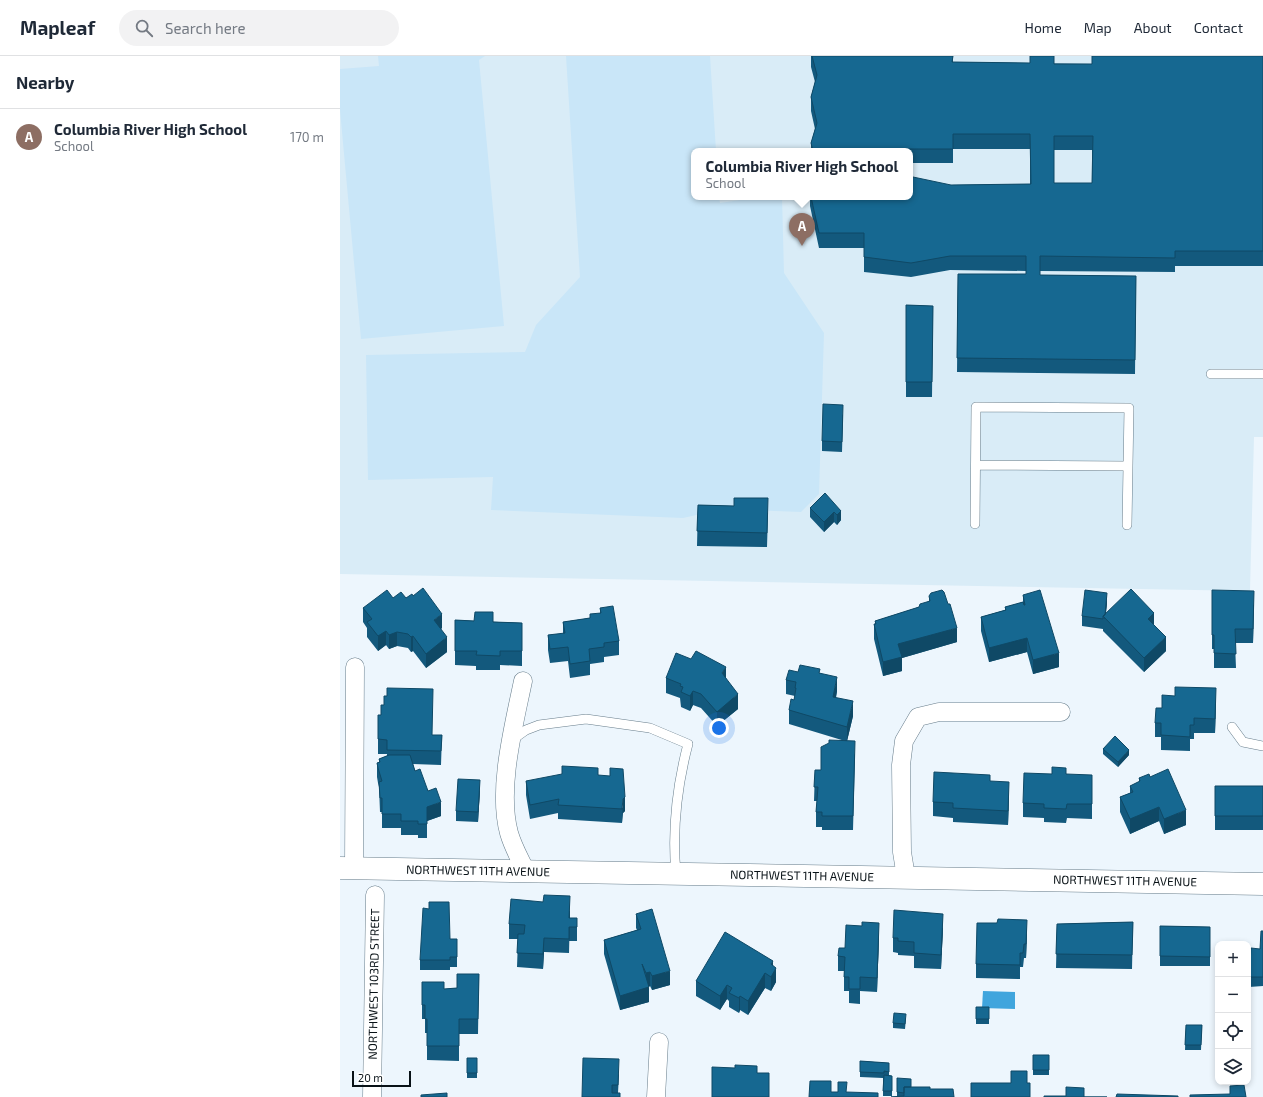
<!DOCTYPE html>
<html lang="en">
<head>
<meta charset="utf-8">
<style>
	:root { --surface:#fff; --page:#f2f2f3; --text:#1f2937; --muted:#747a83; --line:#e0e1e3; --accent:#b45309 }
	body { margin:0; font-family:"Exo 2",sans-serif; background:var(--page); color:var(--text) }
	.controls { position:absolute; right:12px; bottom:12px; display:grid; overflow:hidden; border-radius:8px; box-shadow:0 2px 6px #0003 }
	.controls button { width:36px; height:36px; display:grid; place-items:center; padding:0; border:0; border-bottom:1px solid var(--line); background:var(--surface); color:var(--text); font:20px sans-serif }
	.scale { position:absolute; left:12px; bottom:10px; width:59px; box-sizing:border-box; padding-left:4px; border:2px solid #091217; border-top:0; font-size:11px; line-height:14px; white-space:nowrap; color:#091217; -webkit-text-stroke:3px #fff; paint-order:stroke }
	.you { position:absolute; left:379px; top:672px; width:14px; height:14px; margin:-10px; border:3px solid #fff; border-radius:50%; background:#1a73e8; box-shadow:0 0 0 6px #1a73e833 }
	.badge { display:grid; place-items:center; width:26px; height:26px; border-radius:50%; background:var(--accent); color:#fff; font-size:13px; font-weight:700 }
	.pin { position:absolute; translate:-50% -33px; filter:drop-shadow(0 1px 2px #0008) }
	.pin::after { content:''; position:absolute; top:21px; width:14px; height:12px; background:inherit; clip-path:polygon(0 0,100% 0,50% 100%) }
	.popup { position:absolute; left:351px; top:92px; width:222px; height:52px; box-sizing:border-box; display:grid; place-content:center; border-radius:8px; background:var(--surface); filter:drop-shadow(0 1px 3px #0005); font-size:13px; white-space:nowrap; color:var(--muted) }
	.popup b { font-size:15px; color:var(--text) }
	.popup::after { content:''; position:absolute; left:50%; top:100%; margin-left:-8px; border:8px solid transparent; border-top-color:var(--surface) }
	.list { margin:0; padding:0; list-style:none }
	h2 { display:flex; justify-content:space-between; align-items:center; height:52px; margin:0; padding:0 16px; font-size:17px }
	h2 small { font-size:13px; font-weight:400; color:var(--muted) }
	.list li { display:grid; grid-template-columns:26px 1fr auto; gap:12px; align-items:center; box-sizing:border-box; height:56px; padding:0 16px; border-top:1px solid var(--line) }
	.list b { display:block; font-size:15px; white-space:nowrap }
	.list p { margin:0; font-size:13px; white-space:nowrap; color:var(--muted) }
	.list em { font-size:13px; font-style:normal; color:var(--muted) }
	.icon { flex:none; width:22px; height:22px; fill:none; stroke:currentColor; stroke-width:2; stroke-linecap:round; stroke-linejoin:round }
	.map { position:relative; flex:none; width:923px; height:1041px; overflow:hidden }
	header { display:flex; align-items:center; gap:24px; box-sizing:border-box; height:56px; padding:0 20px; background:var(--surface); border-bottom:1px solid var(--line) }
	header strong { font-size:19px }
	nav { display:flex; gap:22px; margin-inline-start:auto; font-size:14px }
	.search { width:280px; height:36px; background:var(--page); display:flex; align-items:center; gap:10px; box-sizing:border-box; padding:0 14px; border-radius:22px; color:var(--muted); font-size:15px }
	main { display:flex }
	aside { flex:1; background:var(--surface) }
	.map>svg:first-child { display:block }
	.built { fill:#d9ecf7; fill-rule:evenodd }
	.green { fill:#c9e6f8 }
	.water { fill:#40a5dd }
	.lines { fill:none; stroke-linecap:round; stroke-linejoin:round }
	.lane-casing { stroke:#677d8b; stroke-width:10 }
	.street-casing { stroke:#677d8b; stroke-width:19 }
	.secondary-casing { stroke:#677d8b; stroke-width:23 }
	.lane { stroke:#fff; stroke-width:9 }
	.street { stroke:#fff; stroke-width:18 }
	.secondary { stroke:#fff; stroke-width:22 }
	.wall { fill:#13597d; fill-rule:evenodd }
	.shaded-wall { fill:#0f4966 }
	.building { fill:#166891; stroke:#0f4966; fill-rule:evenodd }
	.labels { text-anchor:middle; stroke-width:3; stroke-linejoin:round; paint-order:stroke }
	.street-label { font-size:12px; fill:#091217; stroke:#fff }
</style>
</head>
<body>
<header>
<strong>Mapleaf</strong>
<div class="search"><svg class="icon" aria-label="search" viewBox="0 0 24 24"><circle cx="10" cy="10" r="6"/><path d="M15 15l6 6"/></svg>Search here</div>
<nav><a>Home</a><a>Map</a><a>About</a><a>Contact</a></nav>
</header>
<main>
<aside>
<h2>Nearby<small></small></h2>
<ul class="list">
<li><span class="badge" style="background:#8d6e63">A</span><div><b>Columbia River High School</b><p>School</p></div><em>170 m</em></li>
</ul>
</aside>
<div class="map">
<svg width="923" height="1041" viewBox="0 0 923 1041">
	<rect width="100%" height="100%" fill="#edf6fd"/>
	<path class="built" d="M0,0H923V381H914L910,535L0,518ZM354,95H570V141H354Z"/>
	<path class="green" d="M38,0H145L139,4L164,270L21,283L0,54V13L39,10Z
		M226,0H370L376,95H354V141H379L380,147L420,141H442L444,217L484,277L479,438L461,456L383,453L343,462L151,454L153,421L28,424L26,299L185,296L196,269L240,221Z"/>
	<path class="water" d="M643,935L675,936V953L642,952Z"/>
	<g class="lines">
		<g class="lane-casing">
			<path id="lane" d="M871,318H923
				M636,409L788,410
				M635,468L636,351L789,352L787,469
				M892,671L903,686L923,690
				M172,684L186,674L199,669L246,663L310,672L348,688C337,730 332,774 336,818"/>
		</g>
		<g class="street-casing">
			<path id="street" d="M183,625C174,669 157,733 169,777C173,791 180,803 186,816
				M14,812L15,611
				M566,821L562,796L561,709L564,685L578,661L599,656H721
				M32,1041L35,839
				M316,1041L319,986"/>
		</g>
		<g class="secondary-casing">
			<path id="secondary" d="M0,812L923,828"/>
		</g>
		<use href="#lane" class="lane"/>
		<use href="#street" class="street"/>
		<use href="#secondary" class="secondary"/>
	</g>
	<path class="wall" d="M471,0H613V6L752,8L923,0V210H835V216L700,215V219L796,220L795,318L617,316L618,218H686V215L610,214L571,221L524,216V192H479L470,150V141H570L611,129L690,128V93H613V107H570V95H471V87L475,73L471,55V41L475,26L471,11ZM714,94H752V127H714Z
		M566,249L593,250L592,341H566Z
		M503,358L502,396L482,395V385Z
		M358,449L394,450L428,457L427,491L357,490Z
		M470,452L501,455V464L497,469L494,466L484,476L470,461Z
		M872,534L914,549L913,587H895L896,612H874V593H872Z
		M683,539L719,611L693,618L687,596L649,606L641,575V561L665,554V551L683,546Z
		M73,540L102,572L101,573L107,596L86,612L73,595L71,596L68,592L57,590L49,593L46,589L38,595L27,581V572L23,566V552L53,542H66Z
		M589,540L617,586L562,602V615L543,620L534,583V568H535V565L579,551L589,545Z
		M767,547L766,558L814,569L826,595L804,616L763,575V573L742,570V560Z
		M260,552L279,585V599L264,601V606L250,608V619L230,622L228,605L210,607L208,594V579L223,578V566L250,562L260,557Z
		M115,564L182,567V610L160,609V614H136V610L115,609Z
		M458,616L480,617L497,635L496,642L513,660L507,685L515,699L513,774H482V771H476V756L477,745H474L475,714H481L505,685L449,668V654L454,644L455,640L446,638V624Z
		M326,622H386L398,653L377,670L361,652L353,649L350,655L341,651L340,642L326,637Z
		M876,647L875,677H854V683H850V695L821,694V681H815V667L822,652Z
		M92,679H102L101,709L73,708L75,715L88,735L101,760L87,765V782H78V779H61V772H42V756H40L39,731L38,727L37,721V707L39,706V703L47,700V698H38V683Z
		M763,693L789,699L778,711L763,698Z
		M726,718L752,733V763L727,762L726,767L704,766V762L683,761V747Z
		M258,719L285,755L283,757L282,767L218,763V757L190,763L186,739V725Z
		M810,721L846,769L824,778L819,765L790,778L780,756V741L790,737V730L799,726V722Z
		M650,725L669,741L668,769L613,766V762L593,760V746Z
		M875,730H923V774H875Z
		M140,734L138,766L116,765V755Z
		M230,855V862H237V885H229V897L204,896L203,913L177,911L178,883H169V868Z
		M296,858L330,929L312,934L310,930L308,931L309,946L280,954L264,898V884L297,874L296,872Z
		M793,866L792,913L716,912L717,868Z
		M820,870L870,871V910H820Z
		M603,872L601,913L574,912V900L558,899V897L553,896V882Z
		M923,875V930L909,931V921L920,893Z
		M687,878L686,902H684L683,911H680V923L636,922V908Z
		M539,881L537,936L520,935V948L509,947V935H504V915H498V900L505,892Z
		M110,883H117V911H110V914H80V904Z
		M433,909L436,926L431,935L425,932L408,959L400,954L399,957L389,951V945L387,943L380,954L356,940V925Z
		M139,918L138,978H119V1005L87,1004V977H85V963H82V926L104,933L117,932Z
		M636,951H649V968H636Z
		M566,962L565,973L553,972V967Z
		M846,969H862L861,994H845Z
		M693,999H709V1019H693Z
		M127,1002H137V1022H127Z
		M520,1005L549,1007V1019L552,1020V1040H543V1022L520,1021Z
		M279,1018L278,1037L242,1041Z
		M557,1022L571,1031L590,1033H613L557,1041Z"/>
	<path class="shaded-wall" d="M501,455V464L497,469V459Z
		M494,456V466L484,476V466Z
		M914,535V549L913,587V573Z
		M767,537V547L765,563L764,562Z
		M814,557V571L808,563Z
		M102,558V572L94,578V564Z
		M617,572V586L562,602V615L543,620V606L558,588Z
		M46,575V589L38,595V580Z
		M57,576V590L49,593V579Z
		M73,580V595L71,596V581Z
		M107,581V596L86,612V598Z
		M826,581V595L804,616V602Z
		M687,582V596L649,606V592Z
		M719,597V611L693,618V604Z
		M386,611V625L382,617Z
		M497,621V635L493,655V641Z
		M876,632V647L875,677V663Z
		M353,635V649L350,655V640Z
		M398,638V653L377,670V656Z
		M513,645V660L507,685V671Z
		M789,694V699L778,711V706Z
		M140,724V734L138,766V756Z
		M669,726V741L668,769V755Z
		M285,741V755L283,757L282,767L283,743Z
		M101,746V760L87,765V751Z
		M819,751V765L790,778V763Z
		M846,754V769L824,778V763Z
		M230,840V855L229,897V862Z
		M603,858V872L601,913V899Z
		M687,864V878L686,902V888Z
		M539,867V881L537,936V922Z
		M204,882V896L203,913V898Z
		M433,905V917L436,912V926L431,935V908Z
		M330,915V929L312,934V920Z
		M310,916V930L306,931V917Z
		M425,917V932L408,959V945Z
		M387,929V943L380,954V940Z
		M309,931V946L280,954V940Z
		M400,940V954L399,957V942Z"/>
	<path class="building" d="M472,0H613L612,6L690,7V0H714V8H752V0H923V195H835V202L700,200V219L796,220L795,304L617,302L618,218H686V200H610L571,207L524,201V177H479L471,141H570V121H573L611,129L691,128L690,78H613V93H543V95H473L471,87L477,67L471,41L477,19ZM714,80H753L752,127H714Z
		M566,249L593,250L592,326H566Z
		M483,348L503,349L502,386L482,385Z
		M485,437L501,455L497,459L494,456L484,466L470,452Z
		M394,442H428L427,477L357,475L358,449L394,450Z
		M83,532L102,558L94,564L107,581L86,598L73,580L71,581L68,578L57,576L49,579L46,575L38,580L27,566L32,563L23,552L47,534L53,542L61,536L66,542L72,538L73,540Z
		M791,533L814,557L808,563L826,581L804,602L763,560Z
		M602,534L604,536L608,548H610L617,572L558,588L562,601L543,606L534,568H536L535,565L579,551L580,548L590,545L589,540L591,537Z
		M700,534L719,597L693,604L687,582L649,592L641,561L666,554L665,551L683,546L684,549H685L683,539Z
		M745,534L767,537L765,559L763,560V563L742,560Z
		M872,534L914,535L913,573H895L896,598L874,597V579H872Z
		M273,550L279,585L264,587V591L249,593L250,605L230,608L228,591L210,593L208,579L225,577L223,566L250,562V558L261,557L260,552Z
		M135,556H153V566L182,567V595H160V600L136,599L137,595H115V564L134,565Z
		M356,595L386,611L382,617L398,638L377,656L361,638L353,635L350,640L341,636L343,631L340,630L341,628L326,622L336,597L351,603Z
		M460,609L480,613L479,617L497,621L493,641L513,645L507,671L449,654L451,643L454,644L456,632H455L456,626L446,624L449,614L458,616Z
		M835,631L876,632L875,663L854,662V669H850V681L821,679V667H815L816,652H822V639L835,640Z
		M47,632L93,633L92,679H102L101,695L47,694V684L38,683V659H41V649H44V640H47Z
		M775,680L789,694L778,706L763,693Z
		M489,684L515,685L513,760H482V756H476L478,731H474L475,714H481V691L489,687Z
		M49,699H70L75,715L80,713L88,735L96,732L101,746L87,751V768H78V765H61V758H42V742H40L39,726L42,725L38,712L37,707L40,706L39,703Z
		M222,710L258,712V719L270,720V712L283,713L285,741L283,743L282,753L218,749L219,743L190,749L186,725L222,718Z
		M712,711L726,712V718L752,719V748H727L726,753L704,752V748L683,747L684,717L712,718Z
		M828,713L846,754L824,763L819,751L790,763L780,741L793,736L790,730L800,725L799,722L809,718L810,721Z
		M594,716L650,719V725L669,726L668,755L613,752V747L593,746Z
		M118,723L140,724L138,756L116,755Z
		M875,730H923V760H875Z
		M204,839L230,840L229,862H237V871H229V883L204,882L203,898L177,897L178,878H184L185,869L169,868L171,843L203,846Z
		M89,846H109L110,883H117V901H110V904H80L83,852L89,853Z
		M312,853L330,915L312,920L310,916L306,917L302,908L309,931L280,940L264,884L301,873L296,858Z
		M554,854L603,858L601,899L574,897V886L558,885V882H553Z
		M658,863L687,864L686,888H684L683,897H680V909L636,908L637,867H657Z
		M522,866L539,867L537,922L520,921V933H509V921H504L505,901L498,900L499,892H505L506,869L522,870Z
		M793,866L792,899L716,898L717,868Z
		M820,870L870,871V901L820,900Z
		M921,875H923V921H909L911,892L920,893Z
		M385,876L433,905L431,908L436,912L431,921L425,917L408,945L400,940L399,942L389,937L392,932L387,929L380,940L356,925Z
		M117,918H139L138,963H119V990H87V963H85V949H82V926H104V933L117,932Z
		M636,951H649V963H636Z
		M554,957L566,958L565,968L553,967Z
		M846,969H862L861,989H845Z
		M693,999H709V1014H693Z
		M127,1002H137V1017H127Z
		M243,1002L279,1003L278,1029H272V1037H280V1041H242Z
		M520,1005L549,1007V1016L544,1015V1017L520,1016Z
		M395,1009L417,1010V1017H429V1041H372V1011L395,1012Z
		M671,1015H687V1027H690V1041H631V1027H671Z
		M544,1019L552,1020V1035H543Z
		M557,1022L571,1023V1031H564V1037L557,1036Z
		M470,1025H491V1036H498V1026H507L506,1036L538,1037V1041H469Z
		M904,1029L906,1041H850V1039L890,1038V1030Z
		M564,1031H590V1033H613L614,1041H551L564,1040Z
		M726,1031L744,1032V1041H767H704V1040H726Z
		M107,1037V1041H81V1039Z
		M777,1038L838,1040V1041H776Z"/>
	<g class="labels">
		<g class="street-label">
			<text transform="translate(138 815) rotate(1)" y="4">NORTHWEST 11TH AVENUE</text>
			<text transform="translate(462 820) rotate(1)" y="4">NORTHWEST 11TH AVENUE</text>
			<text transform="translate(785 825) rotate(1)" y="4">NORTHWEST 11TH AVENUE</text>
			<text transform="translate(34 928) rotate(-89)" y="4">NORTHWEST 103RD STREET</text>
		</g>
	</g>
</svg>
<div class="controls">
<button>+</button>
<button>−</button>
<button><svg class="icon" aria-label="locate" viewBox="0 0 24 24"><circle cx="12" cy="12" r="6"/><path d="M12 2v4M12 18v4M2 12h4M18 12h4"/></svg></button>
<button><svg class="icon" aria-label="layers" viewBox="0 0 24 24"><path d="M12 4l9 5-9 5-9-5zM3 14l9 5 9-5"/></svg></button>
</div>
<div class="scale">20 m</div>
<div class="you"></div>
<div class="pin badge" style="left:462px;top:190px;background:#8d6e63">A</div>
<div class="popup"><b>Columbia River High School</b>School</div>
</div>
</main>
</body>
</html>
